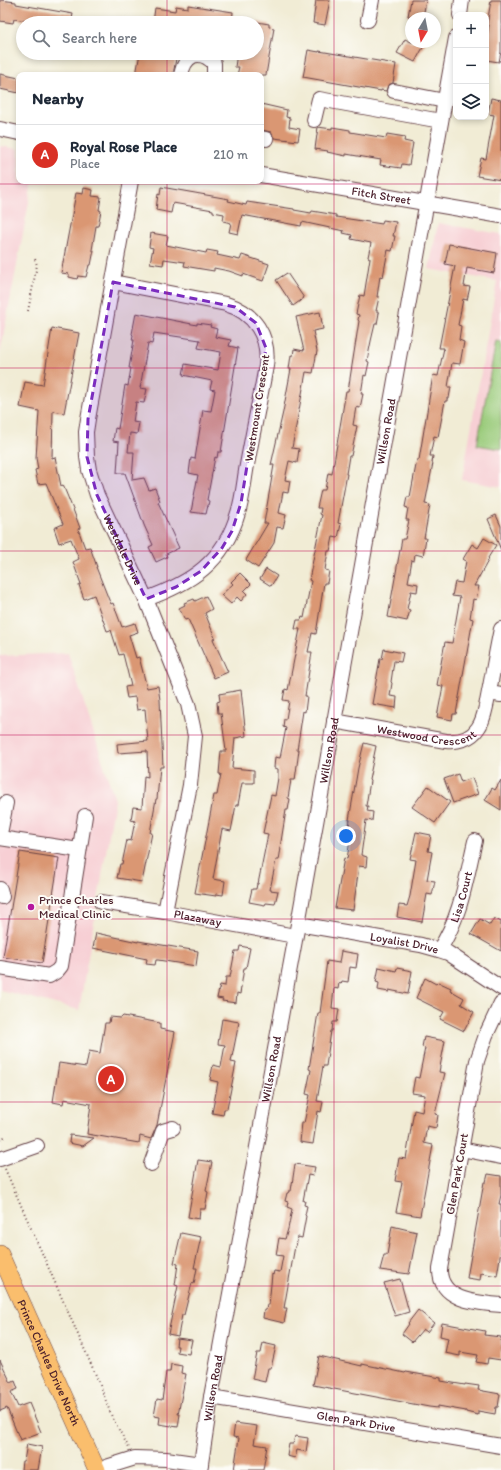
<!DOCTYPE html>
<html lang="en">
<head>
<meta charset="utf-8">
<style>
	:root { --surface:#fff; --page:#f6f6f7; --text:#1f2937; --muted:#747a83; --line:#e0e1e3; --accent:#d93025 }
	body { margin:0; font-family:Itim,sans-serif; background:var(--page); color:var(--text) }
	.controls { position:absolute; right:12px; top:12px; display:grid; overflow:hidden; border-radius:8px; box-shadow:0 2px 6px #0003 }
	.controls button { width:36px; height:36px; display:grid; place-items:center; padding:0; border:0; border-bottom:1px solid var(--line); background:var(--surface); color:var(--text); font:20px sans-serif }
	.compass { position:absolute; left:405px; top:12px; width:36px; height:36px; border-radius:50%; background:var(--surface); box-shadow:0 2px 6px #0003; rotate:190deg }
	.you { position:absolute; left:346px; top:836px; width:14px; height:14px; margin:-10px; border:3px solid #fff; border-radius:50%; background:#1a73e8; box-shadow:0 0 0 6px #1a73e833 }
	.badge { display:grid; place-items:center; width:26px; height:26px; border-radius:50%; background:var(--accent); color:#fff; font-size:13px; font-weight:700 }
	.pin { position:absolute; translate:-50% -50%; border:2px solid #fff; box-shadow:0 1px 4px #0006 }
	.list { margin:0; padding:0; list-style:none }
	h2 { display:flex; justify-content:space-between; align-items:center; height:52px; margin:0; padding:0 16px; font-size:17px }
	h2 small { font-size:13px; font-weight:400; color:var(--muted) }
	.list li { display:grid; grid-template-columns:26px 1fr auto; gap:12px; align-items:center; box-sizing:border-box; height:60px; padding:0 16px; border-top:1px solid var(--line) }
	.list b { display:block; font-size:15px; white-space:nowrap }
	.list p { margin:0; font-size:13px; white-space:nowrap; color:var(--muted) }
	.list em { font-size:13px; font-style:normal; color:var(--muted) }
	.icon { flex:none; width:22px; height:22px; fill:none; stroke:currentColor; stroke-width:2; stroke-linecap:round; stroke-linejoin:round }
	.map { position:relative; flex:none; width:501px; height:1470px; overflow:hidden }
	.search { position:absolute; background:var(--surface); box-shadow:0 2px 6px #0003; left:16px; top:16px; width:248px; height:44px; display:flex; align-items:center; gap:10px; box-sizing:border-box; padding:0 14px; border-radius:22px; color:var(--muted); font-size:15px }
	.panel { position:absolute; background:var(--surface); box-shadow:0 2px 6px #0003; left:16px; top:72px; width:248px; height:112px; border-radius:8px }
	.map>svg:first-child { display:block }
	.built { fill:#f7cfd4 }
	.green { fill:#9acb7a; stroke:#727552 }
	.building { fill:#da9773 }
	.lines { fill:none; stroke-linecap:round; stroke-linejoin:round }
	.minor-casing { stroke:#633e44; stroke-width:16 }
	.major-casing { stroke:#633e44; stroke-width:18 }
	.path { stroke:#633e44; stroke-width:2; stroke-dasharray:1 3; stroke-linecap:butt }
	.minor { stroke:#fff; stroke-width:14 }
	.major { stroke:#fabe6d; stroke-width:17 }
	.marked { fill:#7b2cbf; fill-opacity:0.2; stroke:#7b2cbf; stroke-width:3; stroke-dasharray:8 5; stroke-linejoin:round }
	.grid { fill:none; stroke:#c2185b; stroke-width:1; stroke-opacity:0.55 }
	.poi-dot { fill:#b5179e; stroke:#fdfcf7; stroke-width:1.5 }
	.labels { text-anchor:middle; stroke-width:4; stroke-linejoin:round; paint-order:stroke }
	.street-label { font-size:12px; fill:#4a1f2b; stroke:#fdfcf7 }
	.poi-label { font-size:12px; fill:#4a1f2b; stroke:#fdfcf7; text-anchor:start }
</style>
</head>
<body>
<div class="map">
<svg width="501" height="1470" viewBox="0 0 501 1470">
	<rect width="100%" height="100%" fill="#fdfcf7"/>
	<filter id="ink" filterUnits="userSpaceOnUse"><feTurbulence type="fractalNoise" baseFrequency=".025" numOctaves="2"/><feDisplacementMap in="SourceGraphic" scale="8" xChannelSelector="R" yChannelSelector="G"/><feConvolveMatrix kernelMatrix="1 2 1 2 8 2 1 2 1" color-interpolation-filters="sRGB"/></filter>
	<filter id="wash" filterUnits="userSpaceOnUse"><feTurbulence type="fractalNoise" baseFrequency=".012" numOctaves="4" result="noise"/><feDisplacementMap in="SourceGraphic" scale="16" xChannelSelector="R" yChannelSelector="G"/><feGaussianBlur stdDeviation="0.9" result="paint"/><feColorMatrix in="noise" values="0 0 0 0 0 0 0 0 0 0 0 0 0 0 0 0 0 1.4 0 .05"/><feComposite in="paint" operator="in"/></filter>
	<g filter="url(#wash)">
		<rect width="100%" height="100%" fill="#f1ecd5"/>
		<path class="built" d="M0,146L19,149V181H33L0,353Z
			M438,223L501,234V487L462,480L497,281L429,269Z
			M68,653L115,800L79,1010L0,990V656Z"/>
		<path class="green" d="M496,341L501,342V449L477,445Z"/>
		<g id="blocks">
			<path class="building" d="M0,0L16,2V4L73,14L71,23H40L14,19L13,23L0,21Z
				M316,0H330L325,25L313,23Z
				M411,0H426L423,18L408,16Z
				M491,0H501V52L499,62L486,60V42L489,25H487Z
				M188,5L233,12L232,23H153L155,8L175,11L176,6L188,8Z
				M257,22L269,24V27L274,28L266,75H237L239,67H235L237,53H257Z
				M405,39L411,42H426L415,62L397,53Z
				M308,50L319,52V51L396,64L393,83L388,85L386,91L381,90V91L303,77Z
				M140,53H177L173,75H136Z
				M0,74L19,78V93L0,89Z
				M491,98L501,100V180L477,176L481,158L486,159L494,115L488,114Z
				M261,104L287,110L286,117L290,118L289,127L300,129L298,141L274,138L271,132L261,130Z
				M318,127L332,129V127L350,130V132L386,138L387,134L405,137L404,141L413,143L409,165L402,164L401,168L380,165L381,160L346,154V156L327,152L328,151L315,149Z
				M161,187L229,199L228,201L246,205L247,202L294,209V210L311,213L312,211L336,215V217L382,224L383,220L396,222L393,236H395L392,251L388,250L383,277L380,276L377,297H379L376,311H378V313H379L377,324H375L371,341L367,361L369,362L366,376L364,375L361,394H363L360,408L356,407L353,425L357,426L351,456H349L346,474H347L338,523L341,524L338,538L333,537L330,551H328L325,570L329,571L327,583H324L316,634L312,633L308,652H312L305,696H307L305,712L303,711L297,750H299L295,780H291L288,798L290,799L288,810H286L280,848H281L279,860H276L270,890L278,891L275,904L266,903L265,905L249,902L252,889H256L257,884H258L268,834L263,833L271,795L275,796L278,778V769L274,768L275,757L280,758L286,728L283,727L284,719H286L289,701L283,700L285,689L288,690L300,629H295L297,620H301L302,617L304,618L311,581L309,580L322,515L320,514L321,508H317L321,490H325L328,473L332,474L346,391H348L359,321L358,320L359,315L356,314L360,295L364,296L370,258L368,257L371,243L351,239L352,235L343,233L344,231L302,222L301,226L242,215L238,234L229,232L231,223L223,221L224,214L213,212V210L173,203L171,213L156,210L158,194L160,195Z
				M84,188L93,190L92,196L101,197L99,210L101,211L98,226H96L92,250H94L91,265H89L86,277L78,276L77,279L69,277V274L61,273L76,193L83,194Z
				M151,233L168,236L166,245L206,253L207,250L218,252L217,255L240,260L242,255L269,264L263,281L243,274V276L229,271L214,268V271L184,266L185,262L164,259L163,265L150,263L153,248L149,247Z
				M449,244L497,253L494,273L467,268L464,286L470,287L467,300L463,299L458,325L461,326L459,340L464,342L460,364L452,363L448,387H451L449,398H447V401H445L438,437L434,436L430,456H433L432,463H433L425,504L430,505L424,538H426L423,556L415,554L414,561L412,560L408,582L418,584L417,592L411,591L407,609L410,610L407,621L388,617L402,539H405L409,520H406L408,508L405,507L407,497H410L417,460H419L433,375L438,376L444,348H439L455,266L445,264Z
				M287,273L304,298L293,306L276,280Z
				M320,312L323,329L313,331L317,351L313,373L306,372L292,448L299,449L297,463L289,461L285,480L290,481L288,493L283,492L279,513L286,515L283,528L277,527L274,543L258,568L246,560L268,523H264L274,465H271L283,412L291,369H289L291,355L293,356L294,349L304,351L296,317Z
				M136,313L197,325V323L211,325L210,327L217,329L215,337L231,340L229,346L238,348L221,452H218L217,458L215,457L207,500L209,501L206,514L191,512L198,475L189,473L191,458L195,459L203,410L211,411L215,390L210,389L212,381L183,375L185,364L218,370L221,352L198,348L200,340L154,333L152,344L148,343L140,388L147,389L144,403L136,402L133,422L139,423L137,434L130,433L128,452H134L132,480L144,478L149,490L155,488L160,501L158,502L179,548L166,554L167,557L156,562L149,547L153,545L144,525L125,473H117L119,442L113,441L115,428L118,429L125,385L128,386L131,368H129L134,340H132L133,335L132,334Z
				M52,328L79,333L64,413L53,411L52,458L55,457L61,486L63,485L74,512L80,528L78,529L85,548L90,547L97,567H96L109,600L111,604L113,603L122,627L135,623L138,632L129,635L136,658L139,657L147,688L158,686L160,700L163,767H160L157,799H156L150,833H152L142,882L117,878L120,864H122L127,840L131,841L135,821L131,820L133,807L142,808L144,776L148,777L147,751L118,753L117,744L148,741L145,709L137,710L135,697L127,698L125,687L131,686L123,654L119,655L111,630L107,631L94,595L84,599L79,585L81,584L73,562L79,559L71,539L59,543L54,528L63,524L46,483L38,484L35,470L38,469L36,458L39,411L20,407L25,382L43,385Z
				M496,515L501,526V550L488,519Z
				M484,538L496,545L488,558L489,559L474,586H479L476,600L473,599L470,618L473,619L456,714H453L452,720L437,717L443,686L437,685L445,642L452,643L460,597L452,596L455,582L462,583L466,561L463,559L472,544L478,548Z
				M266,569L277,576L271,586L260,579Z
				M240,573L251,584L244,591L247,594L241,601L237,597L231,604L221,595L233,584L231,582Z
				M206,596L212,609L205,613L215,638L213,639L228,672L214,678L188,619L185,620L179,608L185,605L184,603L194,599L195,601Z
				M384,649L403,653L401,662L394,661L391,682L392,683L390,696L397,697L396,708L372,704L380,659H382Z
				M241,690L246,736L235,738L232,768L254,770V783H242L238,805H236L231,831L222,829L213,879L225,881L223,895L216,894V896L195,893L214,795H217L221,774H219L221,751H226L221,713H218L217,702L220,701L219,694Z
				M364,743L376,746L369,780L370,781L366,806H368L367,811L373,812L372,821L366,820L361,855L367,857L366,867L359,866L353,910L335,908L344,858L347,859L351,834L348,833L350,820H349L358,768Z
				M458,774L461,782L472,778L478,794L453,803L444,779Z
				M501,780V810L485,800L492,788L495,790Z
				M428,786L450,802L435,823L412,807Z
				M416,832L431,835L428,851L432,852L427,880L435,881L432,895L427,894L422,922L397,917L399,905L407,906L410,896L416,860L410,859Z
				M20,852L59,858L42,963L3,957Z
				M494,918L501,922V951L471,934L480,919L490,925Z
				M96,933L138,942V941L198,951L196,966L158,960H156L155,965L146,964L147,959L93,948Z
				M240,946L250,948L246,968H244L240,994L237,993L236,1003L222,1001L223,999L217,998L220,985L225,986L226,977H230L235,951H239Z
				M341,951L358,954L356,968L350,967L348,982L342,981L341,984L339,983L338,989L334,988L332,1008L339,1009L337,1022H333L332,1031H331L326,1066H323L317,1101L323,1102L321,1112L318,1111L313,1144L300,1142L302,1123H304L310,1095L306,1094L311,1070L309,1069L318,1013H320L327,961L339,963Z
				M379,967L396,971L397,968L412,971L408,994L389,990V992L378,990L379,983L376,982Z
				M425,978L436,984L438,982L451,988L450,990L464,998L461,1004L474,1012L464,1031L440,1019L444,1012L416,998Z
				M123,1016L160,1023V1029L175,1032L157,1125L151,1139L140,1136L139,1143L87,1134L91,1104L64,1099L63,1104L53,1102L59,1063L86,1067L89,1051L100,1053L105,1023H109L110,1017L121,1018Z
				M222,1019L239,1022L231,1062L236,1063L227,1109H224L223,1115L212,1113L218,1082L210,1080L213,1065L221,1067L225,1045L218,1044Z
				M424,1037L445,1041L439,1072L445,1073L435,1114L438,1115L436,1128L427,1126L424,1143L433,1145L420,1216L396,1212L402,1182L395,1181L399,1158L406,1159L414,1110L422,1112L425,1095L412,1093L415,1077L419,1078L425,1048L422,1047Z
				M70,1135L94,1138L83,1146L69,1143Z
				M198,1160L212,1162L206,1191L208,1192L205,1209H200L199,1219L188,1217Z
				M295,1164L315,1167L313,1176L308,1175L303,1201H305L304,1205L307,1206L305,1215L306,1216L302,1238L298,1237L296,1246H295L284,1308H287L284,1323L263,1318L264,1310H266L267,1305H269L272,1274L273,1275L274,1271L280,1272L283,1256L276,1255L279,1238L285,1239L288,1229L292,1209L287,1207L288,1202L285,1201L287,1193H288L289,1191H291Z
				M488,1174L501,1176V1195L499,1204H501V1251L497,1276L481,1273L480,1280L467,1278L484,1182H486Z
				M392,1226L417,1232L409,1274L380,1270L384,1255H387Z
				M181,1233L201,1237L194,1268H197L194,1284L192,1283L184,1315H182L178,1336L168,1334L178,1286L175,1285L178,1264L174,1263Z
				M400,1279L409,1312L395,1316L384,1283Z
				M418,1310L434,1323L427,1332L423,1329L412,1342L402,1334L409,1324L408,1323Z
				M442,1323L485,1331L484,1335L501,1337V1360L488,1358L487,1364L476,1362L478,1355L460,1352V1356L445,1353L448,1338L440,1336Z
				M177,1338L192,1340L189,1354L177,1352L178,1346H176Z
				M263,1343L276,1346L271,1368H268L265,1382L252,1379L257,1353H261Z
				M319,1356L362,1366V1364L405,1373L406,1372L441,1378V1381L465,1385V1384L479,1386L478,1390L500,1394L498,1407H496L495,1414L478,1411V1415L466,1412V1411L438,1406V1408L429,1407L313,1385Z
				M0,1360L11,1383L15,1381L18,1389L11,1392L18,1407L29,1403L41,1432L20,1440L7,1408L0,1411Z
				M171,1364L182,1366L181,1373L186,1374L178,1414H180L178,1427L159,1424L160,1417L154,1416L157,1399L162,1400L166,1372H170Z
				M235,1423L257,1426L254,1444L267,1446L263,1470H234L239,1438L233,1437Z
				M295,1436L308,1438L306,1452L297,1450L295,1458L287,1456L289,1444H293Z
				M27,1444L42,1447L38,1470H21L22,1461H24Z"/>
		</g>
	</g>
	<g filter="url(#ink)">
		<use href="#blocks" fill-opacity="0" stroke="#633e44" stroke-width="1"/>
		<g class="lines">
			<g class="minor-casing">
				<g id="minor">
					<path d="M460,15L462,0"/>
					<path d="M368,20L372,0"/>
					<path d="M181,75C185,55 199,48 214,63V75"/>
					<path d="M394,91L445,101"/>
					<path d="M314,120L319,99L441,121"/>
					<path d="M0,129L19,133"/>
					<path d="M261,138L266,139"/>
					<path id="s1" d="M261,175L501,216"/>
					<path id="s2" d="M131,181L88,419L86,432L87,457L89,470L97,495L146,599L188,704L195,736L190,785L165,912"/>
					<path d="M113,282L226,304C254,312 270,337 266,366C260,399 253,432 247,465C244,481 243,498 238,513C224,562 191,583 146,599"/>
					<path d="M489,693L501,695"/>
					<path id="s3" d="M334,721L446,741C458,742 471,739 478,728C484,720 485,710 487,702C492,677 496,653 501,629"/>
					<path d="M0,834L6,803"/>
					<path d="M0,838L79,850"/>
					<path d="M0,889L2,897"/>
					<path id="s4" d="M101,902L165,912L295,936"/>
					<path id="s5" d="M298,924L421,945L439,950L448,953L501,988"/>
					<path id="s6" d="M439,950C461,917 466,879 475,841"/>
					<path d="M0,968L49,976L57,971L61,966L85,816"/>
					<path d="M501,1003L486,1035L477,1061L440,1269C439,1301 477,1303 501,1305"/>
					<path d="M461,1149L501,1157"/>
					<path d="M0,1159L37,1146"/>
					<path d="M151,1164L163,1131L173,1128"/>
					<path id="s7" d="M211,1397L501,1446"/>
					<path d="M97,1470L135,1458L166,1459L201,1464"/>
					<path id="s8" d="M200,1470L211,1397L298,924L456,38"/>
				</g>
			</g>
			<g class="major-casing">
				<g id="major">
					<path id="s9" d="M0,1254L97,1470"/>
				</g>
			</g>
			<path class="path" d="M28,311L37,265L35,259
				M0,1139L7,1136
				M5,1169L98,1380L112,1417L129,1448"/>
			<use href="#minor" class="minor"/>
			<use href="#major" class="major"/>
		</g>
	</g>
	<path class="marked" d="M113,282L235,307L256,323L266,348L241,503L232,531L222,548L201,571L176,587L146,599L97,495L87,457L88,419Z"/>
	<path class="grid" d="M167,0V23M334,0V1470M167,53V75M167,181V1470M0,184H501M0,368H501M0,551H501M0,735H501M0,919H501M0,1102H501M0,1286H501"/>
	<circle class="poi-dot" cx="31" cy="907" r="4"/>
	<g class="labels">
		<g class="street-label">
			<text dy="4" stroke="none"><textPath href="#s1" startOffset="122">Fitch Street</textPath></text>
			<text transform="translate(257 408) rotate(-81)" y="4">Westmount Crescent</text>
			<text dy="4" stroke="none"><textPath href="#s8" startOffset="1055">Willson Road</textPath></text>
			<text dy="4" stroke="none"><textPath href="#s2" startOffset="380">Westdale Drive</textPath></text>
			<text dy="4" stroke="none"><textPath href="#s3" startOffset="94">Westwood Crescent</textPath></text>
			<text dy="4" stroke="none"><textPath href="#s8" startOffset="731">Willson Road</textPath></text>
			<text dy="4" stroke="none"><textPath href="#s6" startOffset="58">Lisa Court</textPath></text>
			<text dy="4" stroke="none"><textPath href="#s4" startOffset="98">Plazaway</textPath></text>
			<text dy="4" stroke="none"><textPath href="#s5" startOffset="108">Loyalist Drive</textPath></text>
			<text dy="4" stroke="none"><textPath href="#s8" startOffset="407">Willson Road</textPath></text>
			<text transform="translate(457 1174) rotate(-80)" y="4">Glen Park Court</text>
			<text dy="4" stroke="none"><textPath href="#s9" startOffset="119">Prince Charles Drive North</textPath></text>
			<text dy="4" stroke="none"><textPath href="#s8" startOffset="83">Willson Road</textPath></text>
			<text dy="4" stroke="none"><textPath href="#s7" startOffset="147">Glen Park Drive</textPath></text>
		</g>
		<g class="poi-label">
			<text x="39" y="904">Prince Charles<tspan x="39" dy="14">Medical Clinic</tspan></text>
		</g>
	</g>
</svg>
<div class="controls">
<button>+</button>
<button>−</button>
<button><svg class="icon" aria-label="layers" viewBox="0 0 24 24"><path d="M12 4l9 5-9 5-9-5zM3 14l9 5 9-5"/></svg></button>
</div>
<svg class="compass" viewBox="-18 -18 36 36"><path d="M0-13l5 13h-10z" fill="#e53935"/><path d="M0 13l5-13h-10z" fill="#747a83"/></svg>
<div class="you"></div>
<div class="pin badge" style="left:111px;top:1079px">A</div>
<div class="search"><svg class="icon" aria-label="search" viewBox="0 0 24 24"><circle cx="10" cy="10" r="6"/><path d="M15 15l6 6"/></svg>Search here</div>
<section class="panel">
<h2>Nearby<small></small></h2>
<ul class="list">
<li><span class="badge">A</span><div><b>Royal Rose Place</b><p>Place</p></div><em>210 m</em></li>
</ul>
</section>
</div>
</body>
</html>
